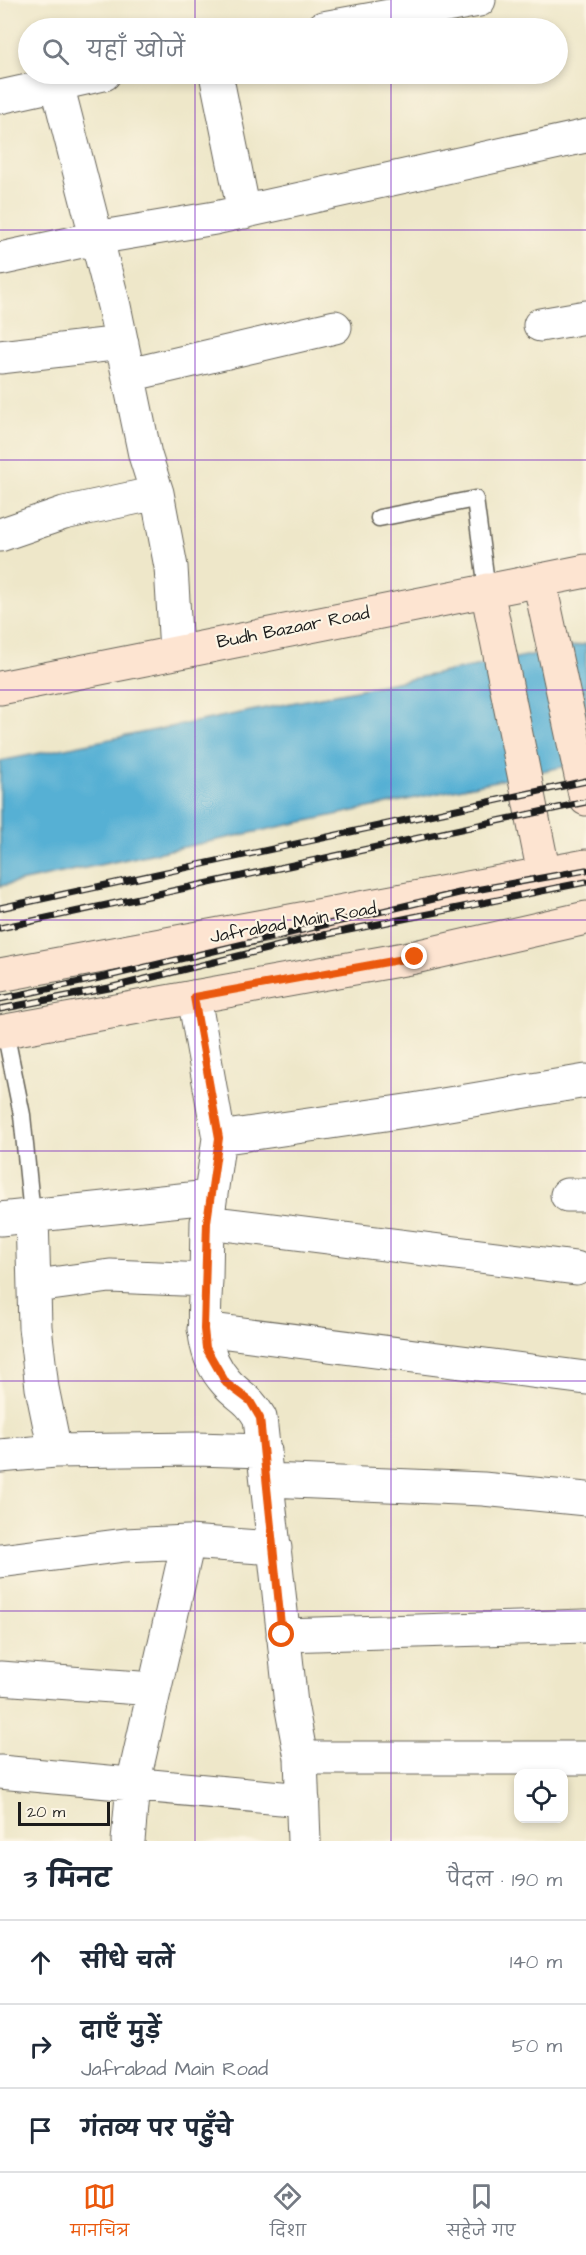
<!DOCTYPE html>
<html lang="hi">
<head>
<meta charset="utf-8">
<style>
	:root { --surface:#fff; --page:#f2f2f3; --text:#1f2937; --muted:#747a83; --line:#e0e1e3; --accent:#ea580c }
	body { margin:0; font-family:"Architects Daughter","Playpen Sans Deva",sans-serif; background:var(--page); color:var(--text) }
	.controls { position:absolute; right:18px; bottom:18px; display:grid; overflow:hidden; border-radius:12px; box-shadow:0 3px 9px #0003 }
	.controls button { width:54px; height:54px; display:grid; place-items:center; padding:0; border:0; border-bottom:2px solid var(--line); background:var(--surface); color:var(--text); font:30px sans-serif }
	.scale { position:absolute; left:18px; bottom:15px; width:92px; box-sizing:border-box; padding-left:6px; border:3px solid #1c1c1c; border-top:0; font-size:16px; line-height:21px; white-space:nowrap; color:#1c1c1c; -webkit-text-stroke:4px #fcf5e5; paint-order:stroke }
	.stop { position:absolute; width:18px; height:18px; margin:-14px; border:4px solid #ea580c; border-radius:50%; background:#fff }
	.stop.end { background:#ea580c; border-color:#fff; box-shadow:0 2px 6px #0008 }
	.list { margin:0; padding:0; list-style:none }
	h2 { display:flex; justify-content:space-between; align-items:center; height:78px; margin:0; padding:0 24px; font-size:26px }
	h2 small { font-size:20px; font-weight:400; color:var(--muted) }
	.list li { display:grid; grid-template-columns:39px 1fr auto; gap:18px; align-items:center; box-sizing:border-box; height:84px; padding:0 24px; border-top:2px solid var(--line) }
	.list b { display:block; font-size:22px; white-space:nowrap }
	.list p { margin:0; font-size:20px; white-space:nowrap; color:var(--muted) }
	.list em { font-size:20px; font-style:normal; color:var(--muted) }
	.icon { flex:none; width:33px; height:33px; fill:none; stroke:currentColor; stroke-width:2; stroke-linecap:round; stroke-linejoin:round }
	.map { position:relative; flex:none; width:586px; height:1841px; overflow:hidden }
	.search { position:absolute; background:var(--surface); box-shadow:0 3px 9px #0003; left:18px; right:18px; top:18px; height:66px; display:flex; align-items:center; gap:15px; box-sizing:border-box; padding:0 21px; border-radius:33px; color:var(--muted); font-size:22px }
	.sheet { height:330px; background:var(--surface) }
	nav { display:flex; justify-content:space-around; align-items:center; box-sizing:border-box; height:84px; border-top:2px solid var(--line); background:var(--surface); font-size:16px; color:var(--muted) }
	nav a { display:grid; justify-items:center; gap:3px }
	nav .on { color:var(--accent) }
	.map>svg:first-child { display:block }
	.water { fill:#57b0d4; stroke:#3a6678; stroke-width:1.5 }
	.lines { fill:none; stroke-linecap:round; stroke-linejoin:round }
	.lane-casing { stroke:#666359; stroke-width:19 }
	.street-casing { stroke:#666359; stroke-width:35 }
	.secondary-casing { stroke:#666359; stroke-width:35 }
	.lane { stroke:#fff; stroke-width:16 }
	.street { stroke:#fff; stroke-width:33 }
	.secondary { stroke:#fde4d1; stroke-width:33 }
	.rail-casing { stroke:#1c1c1c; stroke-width:7 }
	.rail { stroke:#fcf5e5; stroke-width:4.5; stroke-dasharray:14; stroke-linecap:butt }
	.route { stroke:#ea580c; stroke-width:8 }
	.grid { fill:none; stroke:#7b2cbf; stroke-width:1.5; stroke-opacity:0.55 }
	.labels { text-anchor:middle; stroke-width:4.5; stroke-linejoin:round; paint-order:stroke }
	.street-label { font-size:18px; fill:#1c1c1c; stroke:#fcf5e5 }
</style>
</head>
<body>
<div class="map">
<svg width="586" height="1841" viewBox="0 0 586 1841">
	<rect width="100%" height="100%" fill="#fcf5e5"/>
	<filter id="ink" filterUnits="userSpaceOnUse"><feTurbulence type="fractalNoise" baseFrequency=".0167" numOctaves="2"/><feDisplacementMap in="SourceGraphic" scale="12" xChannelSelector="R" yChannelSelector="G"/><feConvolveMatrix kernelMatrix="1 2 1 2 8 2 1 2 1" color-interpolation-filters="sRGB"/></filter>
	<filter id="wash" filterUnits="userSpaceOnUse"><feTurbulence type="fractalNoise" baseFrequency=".008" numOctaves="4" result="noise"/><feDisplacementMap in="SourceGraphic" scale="24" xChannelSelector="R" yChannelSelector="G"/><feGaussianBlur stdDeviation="1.35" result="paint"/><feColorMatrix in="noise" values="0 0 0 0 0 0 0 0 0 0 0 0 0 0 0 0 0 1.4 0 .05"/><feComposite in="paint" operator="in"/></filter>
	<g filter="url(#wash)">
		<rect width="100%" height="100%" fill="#eee7c9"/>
		<path class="water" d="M586,644V762L0,886V761Z"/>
	</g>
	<g filter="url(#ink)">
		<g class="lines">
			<g class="lane-casing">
				<path id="lane" d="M379,518L475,499L487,590
					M5,1031L22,1115L32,1215"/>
			</g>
			<g class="street-casing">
				<path id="street" d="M323,28L479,0
					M216,74L244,212
					M57,84L114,306L145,455L157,493L171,567L176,651
					M0,97L104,74
					M0,259L96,238L215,218L586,136
					M540,325L586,317
					M0,357L122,343
					M129,375L335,327
					M0,535L64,513L157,493
					M194,997L219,1138L207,1222L206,1280
					M219,1138L413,1110L586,1081
					M567,1195H586
					M32,1215L35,1327L42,1388L55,1451
					M0,1219L209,1197
					M207,1222L576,1268
					M36,1286L110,1276L206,1280C204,1317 199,1352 226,1382C239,1397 248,1397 260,1418L291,1704L301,1758L304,1841
					M204,1329L586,1378
					M0,1456L55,1451L196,1449L265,1451
					M268,1480L483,1489L586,1499
					M0,1561L125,1545L188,1542L275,1548
					M283,1635L586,1626
					M0,1678L154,1689
					M301,1758H586
					M0,1772L303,1800
					M128,1841L133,1784L188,1542"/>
			</g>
			<g class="secondary-casing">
				<path id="secondary" d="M539,580L586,799
					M487,590L544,874
					M0,688L586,571
					M0,975L586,866
					M0,1032L415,957L586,918"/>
			</g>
			<use href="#lane" class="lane"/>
			<use href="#street" class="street"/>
			<use href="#secondary" class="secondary"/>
			<g class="rail-casing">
				<path id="rail" d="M0,908L586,781
					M0,928L586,802
					M0,999L104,977L459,893L586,870
					M0,1009L109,988L319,936L586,882"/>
			</g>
			<use href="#rail" class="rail"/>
		</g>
	</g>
	<g class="lines" filter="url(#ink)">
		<path class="route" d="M282,1635L260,1418L250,1401L226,1383L206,1348L204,1329L207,1222L219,1138L194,997L415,957"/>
	</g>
	<path class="grid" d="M195,0V28M391,0V28M195,74V1841M391,74V1841M0,230H586M0,460H586M0,690H586M0,920H586M0,1151H586M0,1381H586M0,1611H586"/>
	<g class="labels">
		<g class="street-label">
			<text transform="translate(293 627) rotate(-11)" y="6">Budh Bazaar Road</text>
			<text transform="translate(293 922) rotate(-10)" y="6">Jafrabad Main Road</text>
		</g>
	</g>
</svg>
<div class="controls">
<button><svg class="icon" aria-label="locate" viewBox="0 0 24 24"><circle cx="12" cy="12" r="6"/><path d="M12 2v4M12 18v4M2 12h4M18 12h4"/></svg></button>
</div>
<div class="scale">20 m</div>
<div class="stop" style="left:282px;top:1635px"></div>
<div class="stop end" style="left:415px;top:957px"></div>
<div class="search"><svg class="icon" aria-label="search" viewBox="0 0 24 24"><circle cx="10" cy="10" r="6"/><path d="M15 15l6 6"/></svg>यहाँ खोजें</div>
</div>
<section class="sheet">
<h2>3 मिनट<small>पैदल · 190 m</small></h2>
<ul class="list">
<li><svg class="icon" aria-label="ahead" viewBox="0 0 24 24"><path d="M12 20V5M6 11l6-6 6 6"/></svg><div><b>सीधे चलें</b></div><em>140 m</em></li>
<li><svg class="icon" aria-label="right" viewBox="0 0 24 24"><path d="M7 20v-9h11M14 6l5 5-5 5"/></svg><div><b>दाएँ मुड़ें</b><p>Jafrabad Main Road</p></div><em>50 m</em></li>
<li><svg class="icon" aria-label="arrive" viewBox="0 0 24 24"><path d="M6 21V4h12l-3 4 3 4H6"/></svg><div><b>गंतव्य पर पहुँचे</b></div></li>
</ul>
</section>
<nav>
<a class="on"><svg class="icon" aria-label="map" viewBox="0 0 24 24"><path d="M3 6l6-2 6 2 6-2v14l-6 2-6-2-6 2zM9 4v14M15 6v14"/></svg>मानचित्र</a>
<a><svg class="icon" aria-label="directions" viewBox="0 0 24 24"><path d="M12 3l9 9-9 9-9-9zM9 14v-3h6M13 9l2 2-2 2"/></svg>दिशा</a>
<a><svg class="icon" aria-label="saved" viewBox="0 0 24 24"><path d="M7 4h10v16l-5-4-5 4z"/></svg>सहेजे गए</a>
</nav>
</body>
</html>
